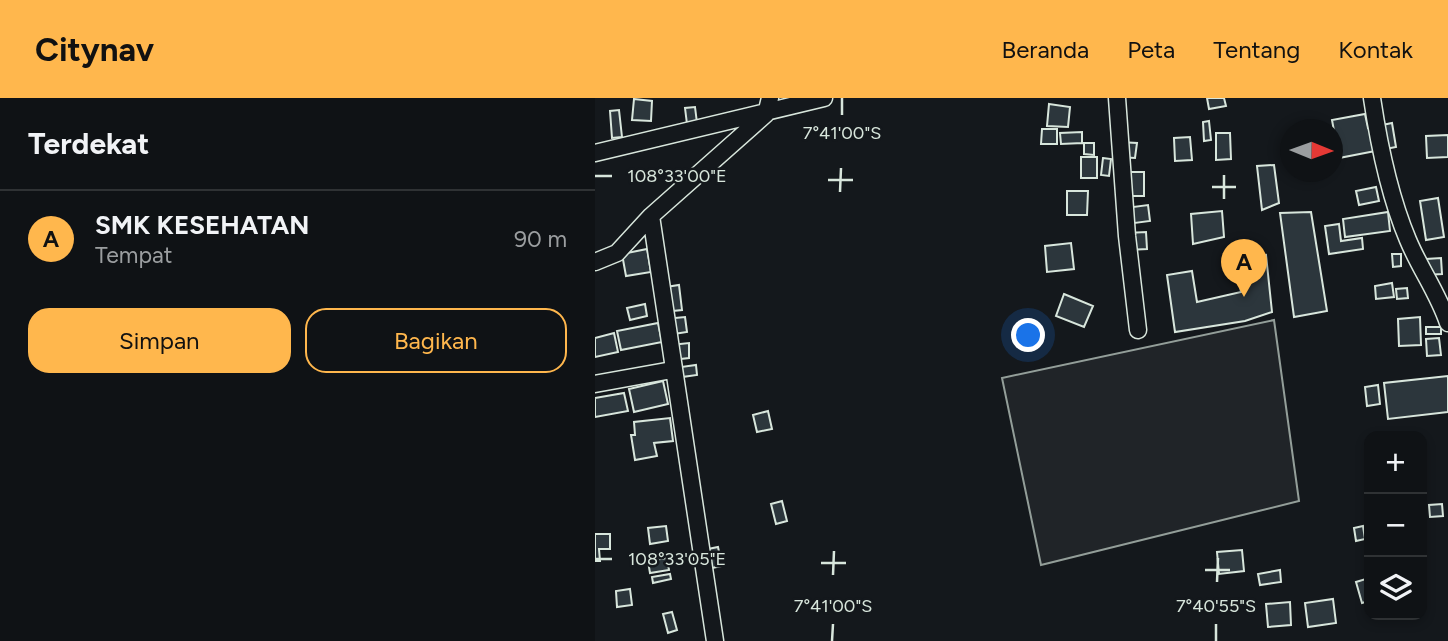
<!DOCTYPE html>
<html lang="id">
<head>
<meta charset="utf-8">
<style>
	:root { --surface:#0f1215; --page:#181b1e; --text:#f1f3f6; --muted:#9b9ea0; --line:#2f3234; --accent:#ffb74d }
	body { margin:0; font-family:Figtree,sans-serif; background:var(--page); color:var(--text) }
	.controls { position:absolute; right:21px; bottom:21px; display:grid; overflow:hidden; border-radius:14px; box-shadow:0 4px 10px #0003 }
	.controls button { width:63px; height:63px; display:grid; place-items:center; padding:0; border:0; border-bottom:2px solid var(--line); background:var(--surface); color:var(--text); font:35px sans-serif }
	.compass { position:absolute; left:685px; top:21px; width:63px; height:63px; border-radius:50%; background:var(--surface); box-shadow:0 4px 10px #0003; rotate:91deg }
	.you { position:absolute; left:434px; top:238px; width:24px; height:24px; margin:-18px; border:5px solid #fff; border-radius:50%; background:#1a73e8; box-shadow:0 0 0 10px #1a73e833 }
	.badge { display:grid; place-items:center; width:46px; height:46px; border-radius:50%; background:var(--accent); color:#111; font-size:23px; font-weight:700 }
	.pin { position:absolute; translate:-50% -58px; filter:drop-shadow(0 2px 4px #0008) }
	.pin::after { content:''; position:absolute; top:37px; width:24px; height:21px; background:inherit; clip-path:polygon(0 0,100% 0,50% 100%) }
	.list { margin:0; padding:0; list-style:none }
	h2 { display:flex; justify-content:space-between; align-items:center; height:91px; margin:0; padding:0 28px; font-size:30px }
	h2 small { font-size:23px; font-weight:400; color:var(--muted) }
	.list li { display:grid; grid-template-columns:46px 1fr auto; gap:21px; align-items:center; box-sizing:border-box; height:98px; padding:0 28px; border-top:2px solid var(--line) }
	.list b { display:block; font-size:26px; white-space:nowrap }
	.list p { margin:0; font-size:23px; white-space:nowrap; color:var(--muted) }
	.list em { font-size:23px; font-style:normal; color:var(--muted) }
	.actions { display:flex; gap:14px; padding:21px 28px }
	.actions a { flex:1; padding:16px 0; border:2px solid var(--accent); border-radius:21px; text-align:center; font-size:24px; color:var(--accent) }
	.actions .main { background:var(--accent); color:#111 }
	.icon { flex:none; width:38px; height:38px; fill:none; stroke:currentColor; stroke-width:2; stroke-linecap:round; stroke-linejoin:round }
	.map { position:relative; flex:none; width:853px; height:543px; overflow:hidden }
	header { display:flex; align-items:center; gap:42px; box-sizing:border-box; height:98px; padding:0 35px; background:var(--accent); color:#111 }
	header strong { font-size:33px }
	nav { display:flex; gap:38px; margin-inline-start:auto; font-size:24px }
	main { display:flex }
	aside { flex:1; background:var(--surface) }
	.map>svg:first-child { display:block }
	.green { fill:#202428; stroke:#939e99; stroke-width:2 }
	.building { fill:#2c363c; stroke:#d8e6dc; stroke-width:2 }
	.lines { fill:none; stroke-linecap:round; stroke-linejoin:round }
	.street-casing { stroke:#d8e6dc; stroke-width:19 }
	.street { stroke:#14181c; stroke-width:16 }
	.ticks { fill:none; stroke:#d8e6dc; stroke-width:2.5 }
	.ticks-label { font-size:18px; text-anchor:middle; fill:#d8e6dc; stroke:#14181c; stroke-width:5; stroke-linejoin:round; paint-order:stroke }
</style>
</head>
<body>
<header>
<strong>Citynav</strong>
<nav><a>Beranda</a><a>Peta</a><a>Tentang</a><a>Kontak</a></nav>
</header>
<main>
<aside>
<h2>Terdekat<small></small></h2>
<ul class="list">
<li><span class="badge">A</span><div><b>SMK KESEHATAN</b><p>Tempat</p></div><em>90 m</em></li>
</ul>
<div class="actions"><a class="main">Simpan</a><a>Bagikan</a></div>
</aside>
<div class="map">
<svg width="853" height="543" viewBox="0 0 853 543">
	<rect width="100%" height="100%" fill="#14181c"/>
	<path class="green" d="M679,222L704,403L446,467L407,280Z"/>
	<path class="building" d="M612,0H629L631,8L614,11Z
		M39,1L57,3L56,23L37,22Z
		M454,6L475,9L473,29L452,28Z
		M100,9L102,25L92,26L90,10Z
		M24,12L27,39L17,40L15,13Z
		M770,16L773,30L797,25L801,49L744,60L737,22Z
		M614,23L616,42L609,43L608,24Z
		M447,31H462V46H446Z
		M487,34V45L466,46L465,35Z
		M621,35H635L636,61L621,62Z
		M853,37V59L832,60L831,38Z
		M595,39L597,62L580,63L579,40Z
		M524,44L542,45L540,60L523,59Z
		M489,45H499V57L489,56Z
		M486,59H502V80H486Z
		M508,60L516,61L514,78L506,77Z
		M679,67L684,105L667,112L662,68Z
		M527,74H549V98H527Z
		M781,89L784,103L764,107L761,93Z
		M472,93H493L492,117H472Z
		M843,100L849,139L831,142L825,103Z
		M553,107L555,123L532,126L530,110Z
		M627,113L629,139L598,146L596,116Z
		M716,114L732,213L699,219L685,115Z
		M793,114L795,133L750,139L748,121Z
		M744,126L746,143L767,140L768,151L734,156L730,128Z
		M551,134L552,151L533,152L532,135Z
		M476,145L479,171L452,174L450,148Z
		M52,151L56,174L31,178L27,156Z
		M797,156H806V168L798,169Z
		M671,157L677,214L650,223L580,234L572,177L597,173L602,204L646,194L641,162Z
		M846,160L847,176L831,177V161Z
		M797,185L799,199L781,201L780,188Z
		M84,187L87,212L68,214L64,190Z
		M812,190L813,200L802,201L801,191Z
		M469,196L498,208L489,229L461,218Z
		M50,206L52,218L35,222L32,210Z
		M90,219L92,234L72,237L70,221Z
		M825,219L826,247L804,248L803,221Z
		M63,225L67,244L26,252L22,233Z
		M831,229H846V236H831Z
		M19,235L23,254L0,259V240Z
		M844,240L846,257L832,258L831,241Z
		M94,245V260L77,262L76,247Z
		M101,267L102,277L87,279L86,269Z
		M853,278V314L793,321L789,285Z
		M68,283L73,306L39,314L34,291Z
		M783,287L785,306L772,308L770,289Z
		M29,295L33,313L0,319V300Z
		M173,313L177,331L162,334L158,317Z
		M75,320L78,343L59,345L62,358L40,362L36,337H40L39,324Z
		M187,403L192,423L181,426L176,406Z
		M847,406L848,418L835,419L834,407Z
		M71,428L73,443L55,446L53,430Z
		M768,428L770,441L761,443L759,430Z
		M0,436H15V451H4L5,463H0Z
		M123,449L127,468L102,473L98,454Z
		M647,452L649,473L624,476L622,454Z
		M72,460L74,472L55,475L53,463Z
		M685,472L686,484L665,487L663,476Z
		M75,476L76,481L58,485L57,479Z
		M774,480V503L767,505L761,484Z
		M35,491L37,507L22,509L21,493Z
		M738,501L741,525L713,529L710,505Z
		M695,504L696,527L673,529L671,506Z
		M77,514L82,532L73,535L68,516Z"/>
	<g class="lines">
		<g class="street-casing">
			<path id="street" d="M522,0L532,138L543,232
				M777,0C784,47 794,97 813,142C825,171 843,195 853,225
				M0,55L229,0
				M56,118L120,543
				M0,164L22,155L56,118L171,16L175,0
				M0,286L77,272"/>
		</g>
		<use href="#street" class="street"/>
	</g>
	<path class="ticks" d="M247,17V0M0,78H17M233,82H258M617,89H641M245,94L246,70M629,101V77M0,461H17M226,465H251M610,472H635M238,477L239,453M622,484L623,460M237,543L238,526M621,543V526"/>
	<g class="ticks-label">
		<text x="247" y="41">7°41'00"S</text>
		<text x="82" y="84">108°33'00"E</text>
		<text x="82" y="467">108°33'05"E</text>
		<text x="238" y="514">7°41'00"S</text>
		<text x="621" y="514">7°40'55"S</text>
	</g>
</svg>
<div class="controls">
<button>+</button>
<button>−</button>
<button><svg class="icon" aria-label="layers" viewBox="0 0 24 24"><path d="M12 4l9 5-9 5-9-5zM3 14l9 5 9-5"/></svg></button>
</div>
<svg class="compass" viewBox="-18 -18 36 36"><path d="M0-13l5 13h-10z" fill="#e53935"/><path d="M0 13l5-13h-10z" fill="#9b9ea0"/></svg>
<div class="you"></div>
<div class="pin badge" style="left:649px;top:199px">A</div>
</div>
</main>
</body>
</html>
